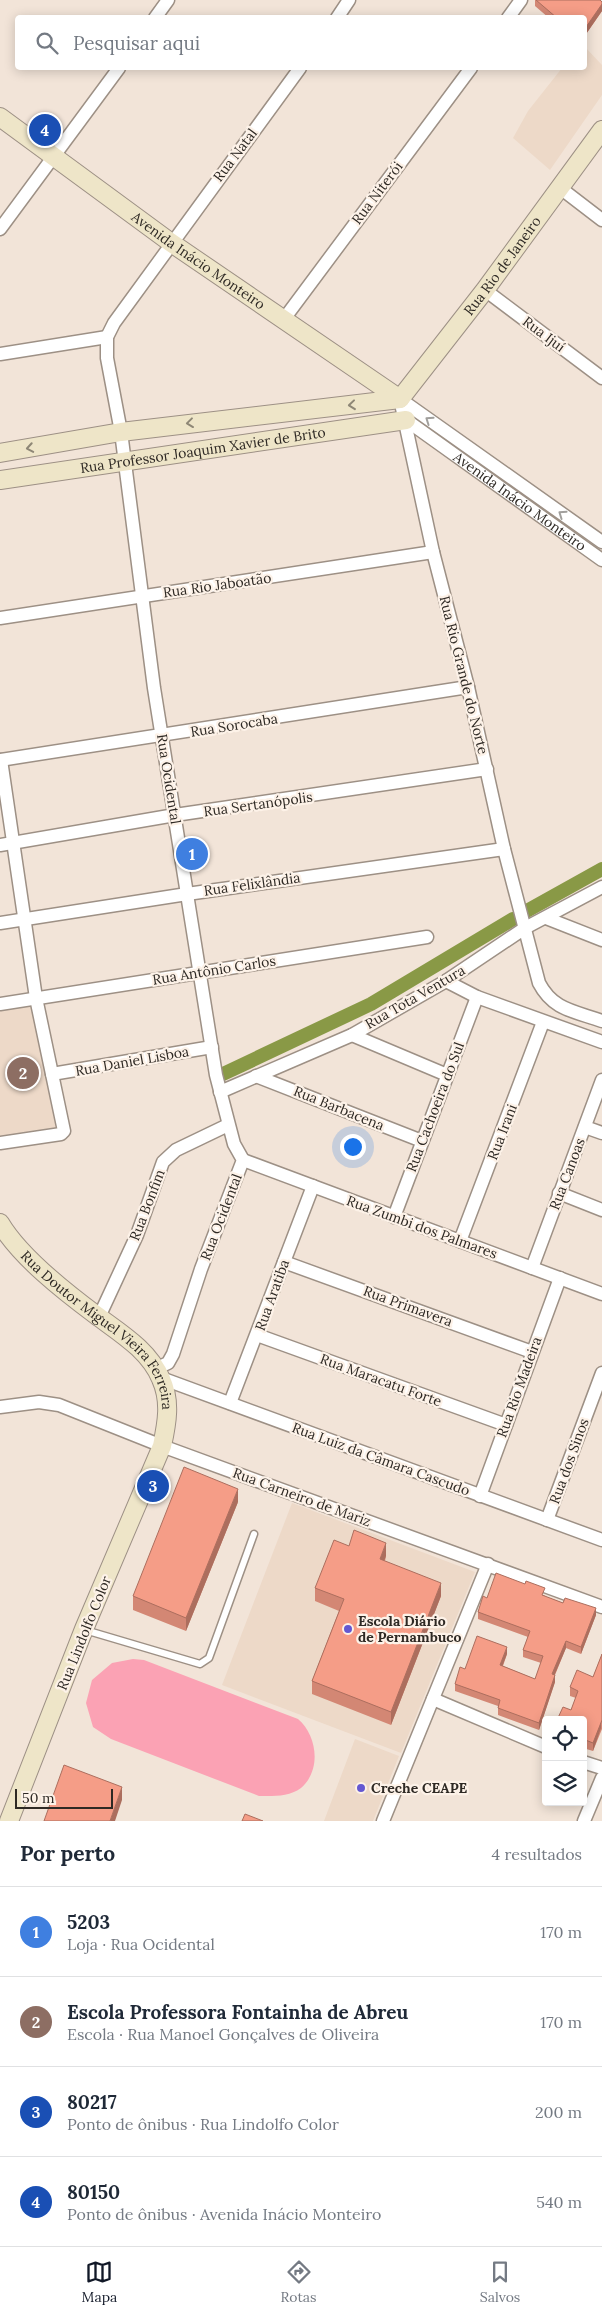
<!DOCTYPE html>
<html lang="pt">
<head>
<meta charset="utf-8">
<style>
	:root { --surface:#fff; --page:#f6f6f7; --text:#1f2937; --muted:#747a83; --line:#e0e1e3; --accent:#111827 }
	body { margin:0; font-family:Lora,serif; background:var(--page); color:var(--text) }
	.controls { position:absolute; right:15px; bottom:15px; display:grid; overflow:hidden; border-radius:5px; box-shadow:0 2px 12px #0003 }
	.controls button { width:45px; height:45px; display:grid; place-items:center; padding:0; border:0; border-bottom:1px solid var(--line); background:var(--surface); color:var(--text); font:25px sans-serif }
	.scale { position:absolute; left:15px; bottom:12px; width:98px; box-sizing:border-box; padding-left:5px; border:2px solid #2e2924; border-top:0; font-size:14px; line-height:18px; white-space:nowrap; color:#2e2924; -webkit-text-stroke:4px #fdf2e8; paint-order:stroke }
	.you { position:absolute; left:352px; top:1146px; width:18px; height:18px; margin:-12px; border:4px solid #fff; border-radius:50%; background:#1a73e8; box-shadow:0 0 0 8px #1a73e833 }
	.badge { display:grid; place-items:center; width:32px; height:32px; border-radius:50%; background:var(--accent); color:#fff; font-size:16px; font-weight:700 }
	.pin { position:absolute; translate:-50% -50%; border:2px solid #fff; box-shadow:0 1px 5px #0006 }
	.list { margin:0; padding:0; list-style:none }
	h2 { display:flex; justify-content:space-between; align-items:center; height:65px; margin:0; padding:0 20px; font-size:21px }
	h2 small { font-size:16px; font-weight:400; color:var(--muted) }
	.list li { display:grid; grid-template-columns:32px 1fr auto; gap:15px; align-items:center; box-sizing:border-box; height:90px; padding:0 20px; border-top:1px solid var(--line) }
	.list b { display:block; font-size:19px; white-space:nowrap }
	.list p { margin:0; font-size:16px; white-space:nowrap; color:var(--muted) }
	.list em { font-size:16px; font-style:normal; color:var(--muted) }
	.icon { flex:none; width:28px; height:28px; fill:none; stroke:currentColor; stroke-width:2; stroke-linecap:round; stroke-linejoin:round }
	.map { position:relative; flex:none; width:602px; height:1821px; overflow:hidden }
	.search { position:absolute; background:var(--surface); box-shadow:0 2px 12px #0003; left:15px; right:15px; top:15px; height:55px; display:flex; align-items:center; gap:12px; box-sizing:border-box; padding:0 18px; border-radius:5px; color:var(--muted); font-size:19px }
	.sheet { height:425px; background:var(--surface) }
	nav { display:flex; justify-content:space-around; align-items:center; box-sizing:border-box; height:70px; border-top:1px solid var(--line); background:var(--surface); font-size:14px; color:var(--muted) }
	nav a { display:grid; justify-items:center; gap:2px }
	nav .on { color:var(--accent) }
	.map>svg:first-child { display:block }
	.built { fill:#edd9c8 }
	.green { fill:#fba2b4 }
	.lines { fill:none; stroke-linecap:round; stroke-linejoin:round }
	.canal { stroke:#899946; stroke-width:14 }
	.lane-casing { stroke:#9d9085; stroke-width:9 }
	.street-casing { stroke:#9d9085; stroke-width:15 }
	.secondary-casing { stroke:#9d9085; stroke-width:20 }
	.lane { stroke:#fff; stroke-width:6 }
	.street { stroke:#fff; stroke-width:12 }
	.secondary { stroke:#eee5c8; stroke-width:18 }
	.wall { fill:#d38774 }
	.shaded-wall { fill:#ac6e5e }
	.building { fill:#f59d87; stroke:#ac6e5e }
	.oneway { stroke:#8e8776 }
	.oneway2 { stroke:#a19f9c }
	.poi-dot { fill:#6458d1; stroke:#fdf2e8; stroke-width:2 }
	.labels { text-anchor:middle; stroke-width:4.5; stroke-linejoin:round; paint-order:stroke }
	.street-label { font-size:14px; fill:#2e2924; stroke:#fdf2e8 }
	.poi-label { font-size:14px; font-weight:bold; fill:#2e2924; stroke:#fdf2e8; text-anchor:start }
</style>
</head>
<body>
<div class="map">
<svg width="602" height="1821" viewBox="0 0 602 1821">
	<rect width="100%" height="100%" fill="#f2e4d8"/>
	<path class="built" d="M585,47L602,65V95L550,170L513,138L528,111L562,68H584Z
		M34,1005L57,1134L0,1145V1011Z
		M292,1503L475,1572L401,1753L222,1685Z
		M355,1739L399,1756L373,1821H324Z"/>
	<path class="green" d="M133,1659L144,1660L298,1719C317,1735 322,1770 301,1788C289,1797 274,1796 259,1796L111,1739L93,1727L86,1703L92,1680L112,1663Z"/>
	<g class="lines">
		<path class="canal" d="M523,913L602,869
			M223,1074L371,1004L513,919"/>
		<g class="lane-casing">
			<path id="lane" d="M85,1630L200,1664L209,1658L254,1534"/>
		</g>
		<g class="street-casing">
			<g id="street">
				<path d="M155,18L168,0"/>
				<path d="M337,18L349,0"/>
				<path d="M508,18L521,0"/>
				<path d="M559,187L602,220"/>
				<path d="M0,229L119,68"/>
				<path d="M485,290L602,378"/>
				<path d="M284,319L471,68"/>
				<path d="M0,354L107,337"/>
				<path d="M400,399L433,552L468,687L504,849L539,983C553,1010 574,1011 602,1021"/>
				<path d="M400,399L602,542"/>
				<path id="s1" d="M406,420L602,560"/>
				<path d="M0,618L433,552"/>
				<path d="M0,760L468,687"/>
				<path d="M0,845L175,815L487,769"/>
				<path d="M546,918L602,940"/>
				<path d="M0,923L187,894L504,849"/>
				<path d="M446,981L477,997L602,1042"/>
				<path d="M0,1004L427,937"/>
				<path d="M352,1035L447,1075"/>
				<path d="M52,1074L212,1047"/>
				<path d="M256,1076L422,1141"/>
				<path d="M220,1092L352,1035L446,981L525,928L602,887"/>
				<path d="M585,1127L602,1133"/>
				<path d="M0,1143L61,1134L64,1131L36,998L1,760"/>
				<path d="M243,1160L602,1294"/>
				<path d="M559,1193L602,1210"/>
				<path d="M394,1217L477,997"/>
				<path d="M460,1241L543,1022"/>
				<path d="M284,1262L532,1352"/>
				<path d="M532,1268L602,1080"/>
				<path d="M99,1317L137,1235L163,1162L176,1150L228,1125"/>
				<path d="M257,1335L506,1425"/>
				<path d="M155,1369L168,1363L173,1354L201,1269L243,1160L234,1144L216,1075L154,688L121,432L107,358V337L114,323L300,68"/>
				<path d="M161,1378L602,1540"/>
				<path d="M230,1403L313,1186"/>
				<path d="M0,1407L39,1402L59,1405L162,1446L602,1607"/>
				<path d="M480,1496L560,1278"/>
				<path d="M547,1520L602,1373"/>
				<path d="M433,1699L546,1747"/>
				<path d="M583,1762L602,1768"/>
				<path d="M383,1821L488,1564"/>
				<path d="M584,1821L602,1778"/>
			</g>
		</g>
		<g class="secondary-casing">
			<g id="secondary">
				<path id="s2" d="M0,117L170,242L400,399"/>
				<path id="s3" d="M400,399L485,290L602,130"/>
				<path d="M0,453L121,432L400,399"/>
				<path id="s4" d="M0,480L406,420"/>
				<path id="s5" d="M0,1223C20,1257 65,1292 96,1315C120,1333 149,1350 161,1379C171,1401 167,1423 162,1446L84,1629L9,1821"/>
			</g>
		</g>
		<use href="#lane" class="lane"/>
		<use href="#street" class="street"/>
		<use href="#secondary" class="secondary"/>
	</g>
	<path class="wall" d="M535,0H600L602,2V11L584,37V18H549L535,6Z
		M238,1502L186,1631L133,1610V1596Z
		M386,1556L385,1561L441,1596L391,1725L312,1694V1681L339,1611L315,1601V1588Z
		M545,1595L544,1596L596,1615L581,1654L566,1648L555,1675V1682L539,1730L498,1715V1706L455,1691V1684L465,1669L507,1654L503,1666L535,1679L541,1663L523,1657V1650L528,1637L478,1619V1612L487,1598Z
		M602,1654V1729L593,1751L583,1748V1720L571,1710L576,1698L570,1696V1687L593,1677Z"/>
	<path class="shaded-wall" d="M602,4V11L584,37V30Z
		M238,1489V1502L186,1631V1618Z
		M386,1543V1556L380,1572V1559Z
		M441,1583V1596L391,1725V1712Z
		M596,1608V1615L581,1654V1647Z
		M566,1641V1648L552,1681V1674Z
		M507,1647V1654L500,1672V1665Z
		M555,1675V1682L539,1730V1723Z
		M601,1720V1728L593,1751V1743Z
		M122,1787V1800L115,1821H110Z"/>
	<path class="building" d="M536,0H600L602,2V4L584,30V18H557Z
		M184,1467L238,1489L186,1618L133,1596Z
		M354,1530L386,1543L380,1559L441,1583L391,1712L312,1681L344,1599L315,1588L334,1540L349,1546Z
		M496,1573L525,1584L526,1581L545,1588L542,1595L563,1603L565,1598L596,1608L581,1647L566,1641L552,1674L555,1675L539,1723L498,1708L500,1700L455,1684L460,1667L465,1669L477,1636L507,1647L500,1665L535,1679L543,1656L523,1650L530,1631L478,1612L483,1596L487,1598Z
		M602,1654V1720L593,1743L583,1739V1720H557L563,1707L571,1710L578,1691L570,1687L577,1670L593,1677Z
		M64,1765L122,1787L110,1821H44Z
		M245,1814L263,1821H242Z"/>
	<defs><path id="oneway-chevron" d="M-2-3.5L2.5 0L-2 3.5" fill="none" stroke-width="1.6" stroke-linecap="round" stroke-linejoin="round" transform="scale(1.25)"/></defs>
	<g class="oneway">
		<use href="#oneway-chevron" transform="translate(352 405) rotate(174)"/>
		<use href="#oneway-chevron" transform="translate(190 423) rotate(173)"/>
		<use href="#oneway-chevron" transform="translate(30 448) rotate(170)"/>
	</g>
	<g class="oneway2">
		<use href="#oneway-chevron" transform="translate(429 420) rotate(-145)"/>
		<use href="#oneway-chevron" transform="translate(562 514) rotate(-145)"/>
	</g>
	<g class="poi-dot">
		<circle cx="348" cy="1629" r="5"/>
		<circle cx="361" cy="1788" r="5"/>
	</g>
	<g class="labels">
		<g class="street-label">
			<text transform="translate(235 155) rotate(-53)" y="5">Rua Natal</text>
			<text transform="translate(377 193) rotate(-53)" y="5">Rua Niterói</text>
			<text dy="5" stroke="none"><textPath href="#s2" startOffset="245">Avenida Inácio Monteiro</textPath></text>
			<text dy="5" stroke="none"><textPath href="#s3" startOffset="168">Rua Rio de Janeiro</textPath></text>
			<text transform="translate(544 334) rotate(37)" y="5">Rua Ijuí</text>
			<text dy="5" stroke="none"><textPath href="#s4" startOffset="205">Rua Professor Joaquim Xavier de Brito</textPath></text>
			<text dy="5" stroke="none"><textPath href="#s1" startOffset="140">Avenida Inácio Monteiro</textPath></text>
			<text transform="translate(217 585) rotate(-8)" y="5">Rua Rio Jaboatão</text>
			<text transform="translate(464 675) rotate(76)" y="5">Rua Rio Grande do Norte</text>
			<text transform="translate(234 725) rotate(-9)" y="5">Rua Sorocaba</text>
			<text transform="translate(169 779) rotate(81)" y="5">Rua Ocidental</text>
			<text transform="translate(258 804) rotate(-8)" y="5">Rua Sertanópolis</text>
			<text transform="translate(252 884) rotate(-8)" y="5">Rua Felixlândia</text>
			<text transform="translate(214 970) rotate(-9)" y="5">Rua Antônio Carlos</text>
			<text transform="translate(415 997) rotate(-30)" y="5">Rua Tota Ventura</text>
			<text transform="translate(132 1061) rotate(-10)" y="5">Rua Daniel Lisboa</text>
			<text transform="translate(435 1107) rotate(-69)" y="5">Rua Cachoeira do Sul</text>
			<text transform="translate(339 1108) rotate(22)" y="5">Rua Barbacena</text>
			<text transform="translate(502 1132) rotate(-69)" y="5">Rua Irani</text>
			<text transform="translate(567 1174) rotate(-69)" y="5">Rua Canoas</text>
			<text transform="translate(147 1205) rotate(-69)" y="5">Rua Bonfim</text>
			<text transform="translate(221 1217) rotate(-69)" y="5">Rua Ocidental</text>
			<text transform="translate(422 1227) rotate(20)" y="5">Rua Zumbi dos Palmares</text>
			<text transform="translate(272 1295) rotate(-70)" y="5">Rua Aratiba</text>
			<text transform="translate(408 1306) rotate(20)" y="5">Rua Primavera</text>
			<text dy="5" stroke="none"><textPath href="#s5" startOffset="148">Rua Doutor Miguel Vieira Ferreira</textPath></text>
			<text transform="translate(381 1380) rotate(20)" y="5">Rua Maracatu Forte</text>
			<text transform="translate(519 1387) rotate(-70)" y="5">Rua Rio Madeira</text>
			<text transform="translate(381 1459) rotate(20)" y="5">Rua Luiz da Câmara Cascudo</text>
			<text transform="translate(569 1461) rotate(-70)" y="5">Rua dos Sinos</text>
			<text transform="translate(302 1497) rotate(20)" y="5">Rua Carneiro de Mariz</text>
			<text transform="translate(84 1633) rotate(-68)" y="5">Rua Lindolfo Color</text>
		</g>
		<g class="poi-label">
			<text x="358" y="1626">Escola Diário<tspan x="358" dy="16">de Pernambuco</tspan></text>
			<text x="371" y="1793">Creche CEAPE</text>
		</g>
	</g>
</svg>
<div class="controls">
<button><svg class="icon" aria-label="locate" viewBox="0 0 24 24"><circle cx="12" cy="12" r="6"/><path d="M12 2v4M12 18v4M2 12h4M18 12h4"/></svg></button>
<button><svg class="icon" aria-label="layers" viewBox="0 0 24 24"><path d="M12 4l9 5-9 5-9-5zM3 14l9 5 9-5"/></svg></button>
</div>
<div class="scale">50 m</div>
<div class="you"></div>
<div class="pin badge" style="left:192px;top:854px;background:#3f7fe0">1</div>
<div class="pin badge" style="left:23px;top:1073px;background:#8d6e63">2</div>
<div class="pin badge" style="left:153px;top:1486px;background:#1a4fb4">3</div>
<div class="pin badge" style="left:45px;top:130px;background:#1a4fb4">4</div>
<div class="search"><svg class="icon" aria-label="search" viewBox="0 0 24 24"><circle cx="10" cy="10" r="6"/><path d="M15 15l6 6"/></svg>Pesquisar aqui</div>
</div>
<section class="sheet">
<h2>Por perto<small>4 resultados</small></h2>
<ul class="list">
<li><span class="badge" style="background:#3f7fe0">1</span><div><b>5203</b><p>Loja · Rua Ocidental</p></div><em>170 m</em></li>
<li><span class="badge" style="background:#8d6e63">2</span><div><b>Escola Professora Fontainha de Abreu</b><p>Escola · Rua Manoel Gonçalves de Oliveira</p></div><em>170 m</em></li>
<li><span class="badge" style="background:#1a4fb4">3</span><div><b>80217</b><p>Ponto de ônibus · Rua Lindolfo Color</p></div><em>200 m</em></li>
<li><span class="badge" style="background:#1a4fb4">4</span><div><b>80150</b><p>Ponto de ônibus · Avenida Inácio Monteiro</p></div><em>540 m</em></li>
</ul>
</section>
<nav>
<a class="on"><svg class="icon" aria-label="map" viewBox="0 0 24 24"><path d="M3 6l6-2 6 2 6-2v14l-6 2-6-2-6 2zM9 4v14M15 6v14"/></svg>Mapa</a>
<a><svg class="icon" aria-label="directions" viewBox="0 0 24 24"><path d="M12 3l9 9-9 9-9-9zM9 14v-3h6M13 9l2 2-2 2"/></svg>Rotas</a>
<a><svg class="icon" aria-label="saved" viewBox="0 0 24 24"><path d="M7 4h10v16l-5-4-5 4z"/></svg>Salvos</a>
</nav>
</body>
</html>
